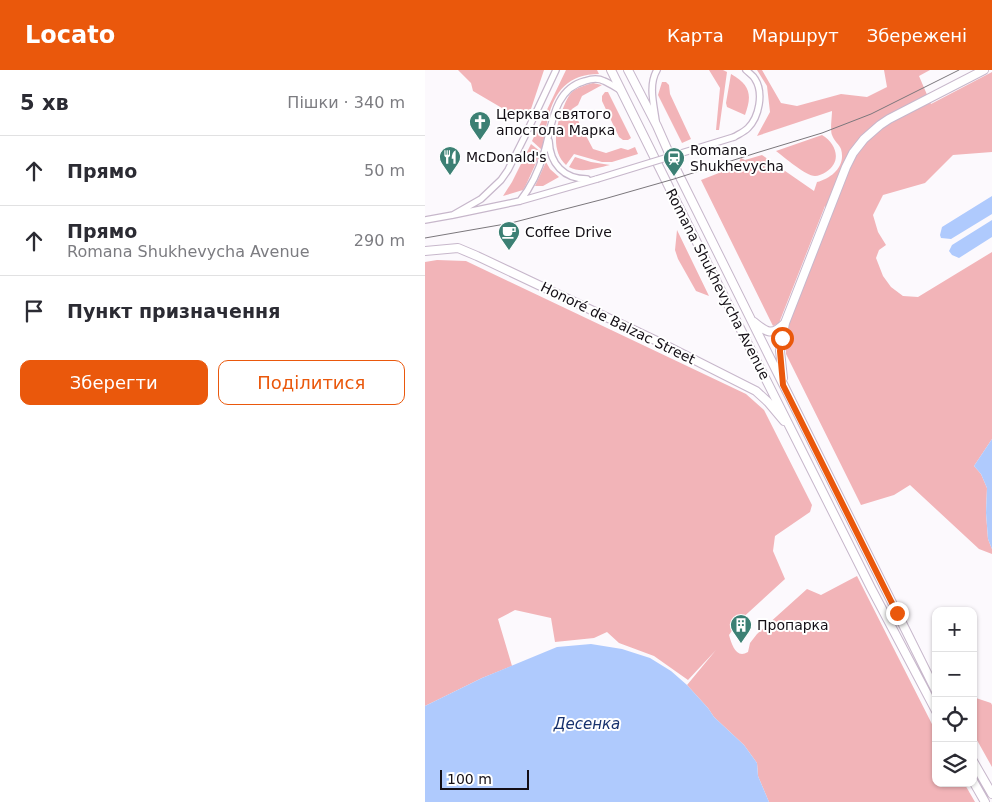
<!DOCTYPE html>
<html lang="uk">
<head>
<meta charset="utf-8">
<style>
	:root { --surface:#fff; --page:#f2f2f3; --text:#2b2b33; --muted:#7c7c81; --line:#e1e1e2; --accent:#ea580c }
	body { margin:0; font-family:"DejaVu Sans",sans-serif; background:var(--page); color:var(--text) }
	.controls { position:absolute; right:15px; bottom:15px; display:grid; overflow:hidden; border-radius:10px; box-shadow:0 1px 4px #0004 }
	.controls button { width:45px; height:45px; display:grid; place-items:center; padding:0; border:0; border-bottom:1px solid var(--line); background:var(--surface); color:var(--text); font:25px sans-serif }
	.scale { position:absolute; left:15px; bottom:12px; width:89px; box-sizing:border-box; padding-left:5px; border:2px solid #140f16; border-top:0; font-size:14px; line-height:18px; white-space:nowrap; color:#140f16; -webkit-text-stroke:4px #fff; paint-order:stroke }
	.stop { position:absolute; width:15px; height:15px; margin:-11px; border:4px solid #ea580c; border-radius:50%; background:#fff }
	.stop.end { background:#ea580c; border-color:#fff; box-shadow:0 1px 5px #0008 }
	.list { margin:0; padding:0; list-style:none }
	h2 { display:flex; justify-content:space-between; align-items:center; height:65px; margin:0; padding:0 20px; font-size:21px }
	h2 small { font-size:16px; font-weight:400; color:var(--muted) }
	.list li { display:grid; grid-template-columns:32px 1fr auto; gap:15px; align-items:center; box-sizing:border-box; height:70px; padding:0 20px; border-top:1px solid var(--line) }
	.list b { display:block; font-size:19px; white-space:nowrap }
	.list p { margin:0; font-size:16px; white-space:nowrap; color:var(--muted) }
	.list em { font-size:16px; font-style:normal; color:var(--muted) }
	.actions { display:flex; gap:10px; padding:15px 20px }
	.actions a { flex:1; padding:11px 0; border:1px solid var(--accent); border-radius:10px; text-align:center; font-size:18px; color:var(--accent) }
	.actions .main { background:var(--accent); color:#fff }
	.icon { flex:none; width:28px; height:28px; fill:none; stroke:currentColor; stroke-width:2; stroke-linecap:round; stroke-linejoin:round }
	.map { position:relative; flex:none; width:567px; height:732px; overflow:hidden }
	header { display:flex; align-items:center; gap:30px; box-sizing:border-box; height:70px; padding:0 25px; background:var(--accent); color:#fff }
	header strong { font-size:24px }
	nav { display:flex; gap:28px; margin-inline-start:auto; font-size:18px }
	main { display:flex }
	aside { flex:1; background:var(--surface) }
	.map>svg:first-child { display:block }
	.green { fill:#f2b4b8 }
	.water { fill:#afcafd }
	.lines { fill:none; stroke-linecap:round; stroke-linejoin:round }
	.minor-casing { stroke:#c7b7cb; stroke-width:8 }
	.major-casing { stroke:#c7b7cb; stroke-width:10 }
	.minor { stroke:#fff; stroke-width:5.5 }
	.major { stroke:#fff; stroke-width:8 }
	.tram { stroke:#7b777c; stroke-width:1 }
	.minor-bridge-casing { stroke:#c7b7cb; stroke-width:8; stroke-linecap:butt }
	.minor-bridge { stroke:#fff; stroke-width:5.5 }
	.route { stroke:#ea580c; stroke-width:6 }
	.labels { text-anchor:middle; stroke-width:4; stroke-linejoin:round; paint-order:stroke }
	.poi-label { font-size:14px; fill:#140f16; stroke:#fff; text-anchor:start }
	.street-label { font-size:14px; fill:#140f16; stroke:#fff }
	.water-label { font-size:15px; font-style:italic; fill:#18326d; stroke:#fff }
</style>
</head>
<body>
<header>
<strong>Locato</strong>
<nav><a>Карта</a><a>Маршрут</a><a>Збережені</a></nav>
</header>
<main>
<aside>
<h2>5 хв<small>Пішки · 340 m</small></h2>
<ul class="list">
<li><svg class="icon" aria-label="ahead" viewBox="0 0 24 24"><path d="M12 20V5M6 11l6-6 6 6"/></svg><div><b>Прямо</b></div><em>50 m</em></li>
<li><svg class="icon" aria-label="ahead" viewBox="0 0 24 24"><path d="M12 20V5M6 11l6-6 6 6"/></svg><div><b>Прямо</b><p>Romana Shukhevycha Avenue</p></div><em>290 m</em></li>
<li><svg class="icon" aria-label="arrive" viewBox="0 0 24 24"><path d="M6 21V4h12l-3 4 3 4H6"/></svg><div><b>Пункт призначення</b></div></li>
</ul>
<div class="actions"><a class="main">Зберегти</a><a>Поділитися</a></div>
</aside>
<div class="map">
<svg width="567" height="732" viewBox="0 0 567 732">
	<rect width="100%" height="100%" fill="#fcf9fd"/>
	<path class="green" d="M33,0H119L102,51L94,48L48,21L46,13Z
		M141,0H172L174,4C144,4 129,21 123,49C120,59 119,69 117,80L107,71Z
		M284,0H298L302,2L294,60H291L295,18Z
		M332,0H337L356,33L372,36L416,24L442,27L462,17L459,0H505L494,6L506,34L567,2V82L528,85L500,113L458,125L448,145L453,162L461,175L454,180L451,188L458,206L466,217L478,226L493,227L567,182V369L549,396L556,404L562,418L561,443L563,469L567,479V484L554,479L485,415L469,425L436,435L361,284V267L364,254L403,149L400,136L354,253L348,256L276,110L299,101L302,97L314,92L316,88L320,90L337,85L389,121L392,112C407,108 421,96 416,79C414,74 409,71 407,65C405,60 407,47 407,41L332,66L345,42L342,16Z
		M306,4C326,15 327,26 320,45L302,37L301,33Z
		M237,12H241L244,15L245,24L266,69L257,73L233,25Z
		M168,13L177,15L157,26L153,35L147,39L168,79L181,83L196,78L203,80L210,77L213,84L187,92H177L149,84L141,95C125,80 131,54 139,36C141,31 143,26 147,22C153,17 161,15 168,13Z
		M180,22H183L206,68L203,70H198L194,67L177,31V26Z
		M397,65C412,74 417,92 401,102C398,104 393,106 390,106C381,106 359,87 351,81Z
		M106,74L116,82L100,117L98,120L78,126L87,112Z
		M150,87L166,92L185,95C171,98 157,104 144,97Z
		M121,92L125,99L134,107L118,116H110Z
		M252,160L284,226L271,221L253,189L250,180Z
		M12,190L41,191L321,324L339,340L387,435L385,442L350,466L348,481L360,509L313,552L304,565C307,575 311,589 323,582L325,573L332,564L382,519L396,525L432,506L511,662V713H539L550,732H344L333,706L332,693L319,675L289,647L283,638L262,615L291,580L263,610L229,586L194,573L182,562L169,568L130,572L126,548L90,540L73,549L87,596L57,608L0,636V192Z
		M548,627L566,633L567,635V697L548,663Z"/>
	<path class="water" d="M567,126V144L526,169L516,168L515,165L517,157Z
		M567,150V167L534,188L527,185L524,181L527,175Z
		M567,369V479L563,469L561,443L562,418L556,404L549,396Z
		M166,574L197,579L225,588L246,601L262,615L283,638L289,647L319,675L332,693L333,706L344,732H0V636L57,608L132,577Z"/>
	<g class="lines">
		<g class="minor-casing">
			<path id="minor" d="M231,51C229,35 223,15 232,0
				M309,67C314,64 319,62 323,58C334,47 339,23 330,9C328,5 324,3 321,0
				M124,71C125,94 139,109 162,109
				M95,131C106,117 114,100 119,83C127,57 128,19 160,11C166,9 173,8 179,11C184,13 190,17 195,20
				M28,145L56,129L76,110L83,100L99,68L131,0
				M0,150L28,145L95,131L172,109"/>
		</g>
		<g class="major-casing">
			<path id="major" d="M186,0L246,121L446,518L511,641
				M203,0L232,56L251,99L511,621
				M0,181L33,178L52,186L234,272L331,321L343,332L359,351
				M329,252C342,263 347,266 360,253
				M358,308L355,281L360,253L421,97L428,83L439,69L455,55L464,49L559,0
				M548,691L567,724
				M548,711L560,732"/>
		</g>
		<use href="#minor" class="minor"/>
		<use href="#major" class="major"/>
		<path class="tram" d="M0,168L86,153L179,129L249,109L331,83L397,63L446,44L534,0"/>
		<g class="minor-bridge-casing">
			<path id="minor-bridge" d="M172,109L309,67"/>
		</g>
		<use href="#minor-bridge" class="minor-bridge"/>
	</g>
	<g class="lines">
		<path class="route" d="M357,268L355,281L358,315L472,543"/>
	</g>
	<defs>
		<g id="church-pin" transform="scale(1.125)"><path d="M0 17L-7.5 6A9.5 9.5 0 1 1 7.5 6Z" fill="#3c8074" stroke="#fff"/><path d="M-1.2-6h2.4v3.5h3.3v2.4h-3.3V6h-2.4V-.1h-3.3v-2.4h3.3Z" fill="#fff"/></g>
		<g id="restaurant-pin" transform="scale(1.125)"><path d="M0 17L-7.5 6A9.5 9.5 0 1 1 7.5 6Z" fill="#3c8074" stroke="#fff"/><path d="M-5-6h1v4h1v-4h1v4h1v-4h1v5L-1.5 .5V6h-2V.5L-5-1ZM5-6V6H3V1.5H1.5Q1.5-4 5-6Z" fill="#fff"/></g>
		<g id="station-pin" transform="scale(1.125)"><path d="M0 17L-7.5 6A9.5 9.5 0 1 1 7.5 6Z" fill="#3c8074" stroke="#fff"/><path d="M-3-6H3Q5-6 5-4V2Q5 4 3 4L4.5 6H3L1.5 4h-3L-3 6H-4.5L-3 4Q-5 4-5 2V-4Q-5-6-3-6ZM-3.5-4v3h7v-3ZM-3.5 1v1.5H-2V1ZM2 1v1.5H3.5V1Z" fill="#fff"/></g>
		<g id="cafe-pin" transform="scale(1.125)"><path d="M0 17L-7.5 6A9.5 9.5 0 1 1 7.5 6Z" fill="#3c8074" stroke="#fff"/><path d="M-5.5-4.5H6V0H3Q3 3.5 0 3.5H-2.5Q-5.5 3.5-5.5 0ZM3-3.2v2h1.7v-2ZM-6 4.5H4V6H-6Z" fill="#fff"/></g>
		<g id="building-pin" transform="scale(1.125)"><path d="M0 17L-7.5 6A9.5 9.5 0 1 1 7.5 6Z" fill="#3c8074" stroke="#fff"/><path d="M-4-6H4V6H1V3H-1V6H-4ZM-2.5-4.3h1.7v1.8h-1.7ZM.8-4.3h1.7v1.8H.8ZM-2.5-1h1.7V.8h-1.7ZM.8-1h1.7V.8H.8Z" fill="#fff"/></g>
	</defs>
	<g fill-rule="evenodd">
		<use href="#church-pin" x="55" y="52"/>
		<use href="#restaurant-pin" x="25" y="87"/>
		<use href="#station-pin" x="249" y="88"/>
		<use href="#cafe-pin" x="84" y="162"/>
		<use href="#building-pin" x="316" y="555"/>
	</g>
	<g class="labels">
		<g class="poi-label">
			<text x="71" y="49">Церква святого<tspan x="71" dy="16">апостола Марка</tspan></text>
			<text x="265" y="85">Romana<tspan x="265" dy="16">Shukhevycha</tspan></text>
			<text x="41" y="92">McDonald's</text>
			<text x="100" y="167">Coffee Drive</text>
			<text x="332" y="560">Пропарка</text>
		</g>
		<g class="street-label">
			<text transform="translate(293 214) rotate(63)" y="5">Romana Shukhevycha Avenue</text>
			<text transform="translate(193 253) rotate(26)" y="5">Honoré de Balzac Street</text>
		</g>
		<g class="water-label">
			<text x="162" y="659">Десенка</text>
		</g>
	</g>
</svg>
<div class="controls">
<button>+</button>
<button>−</button>
<button><svg class="icon" aria-label="locate" viewBox="0 0 24 24"><circle cx="12" cy="12" r="6"/><path d="M12 2v4M12 18v4M2 12h4M18 12h4"/></svg></button>
<button><svg class="icon" aria-label="layers" viewBox="0 0 24 24"><path d="M12 4l9 5-9 5-9-5zM3 14l9 5 9-5"/></svg></button>
</div>
<div class="scale">100 m</div>
<div class="stop" style="left:357px;top:268px"></div>
<div class="stop end" style="left:472px;top:543px"></div>
</div>
</main>
</body>
</html>
